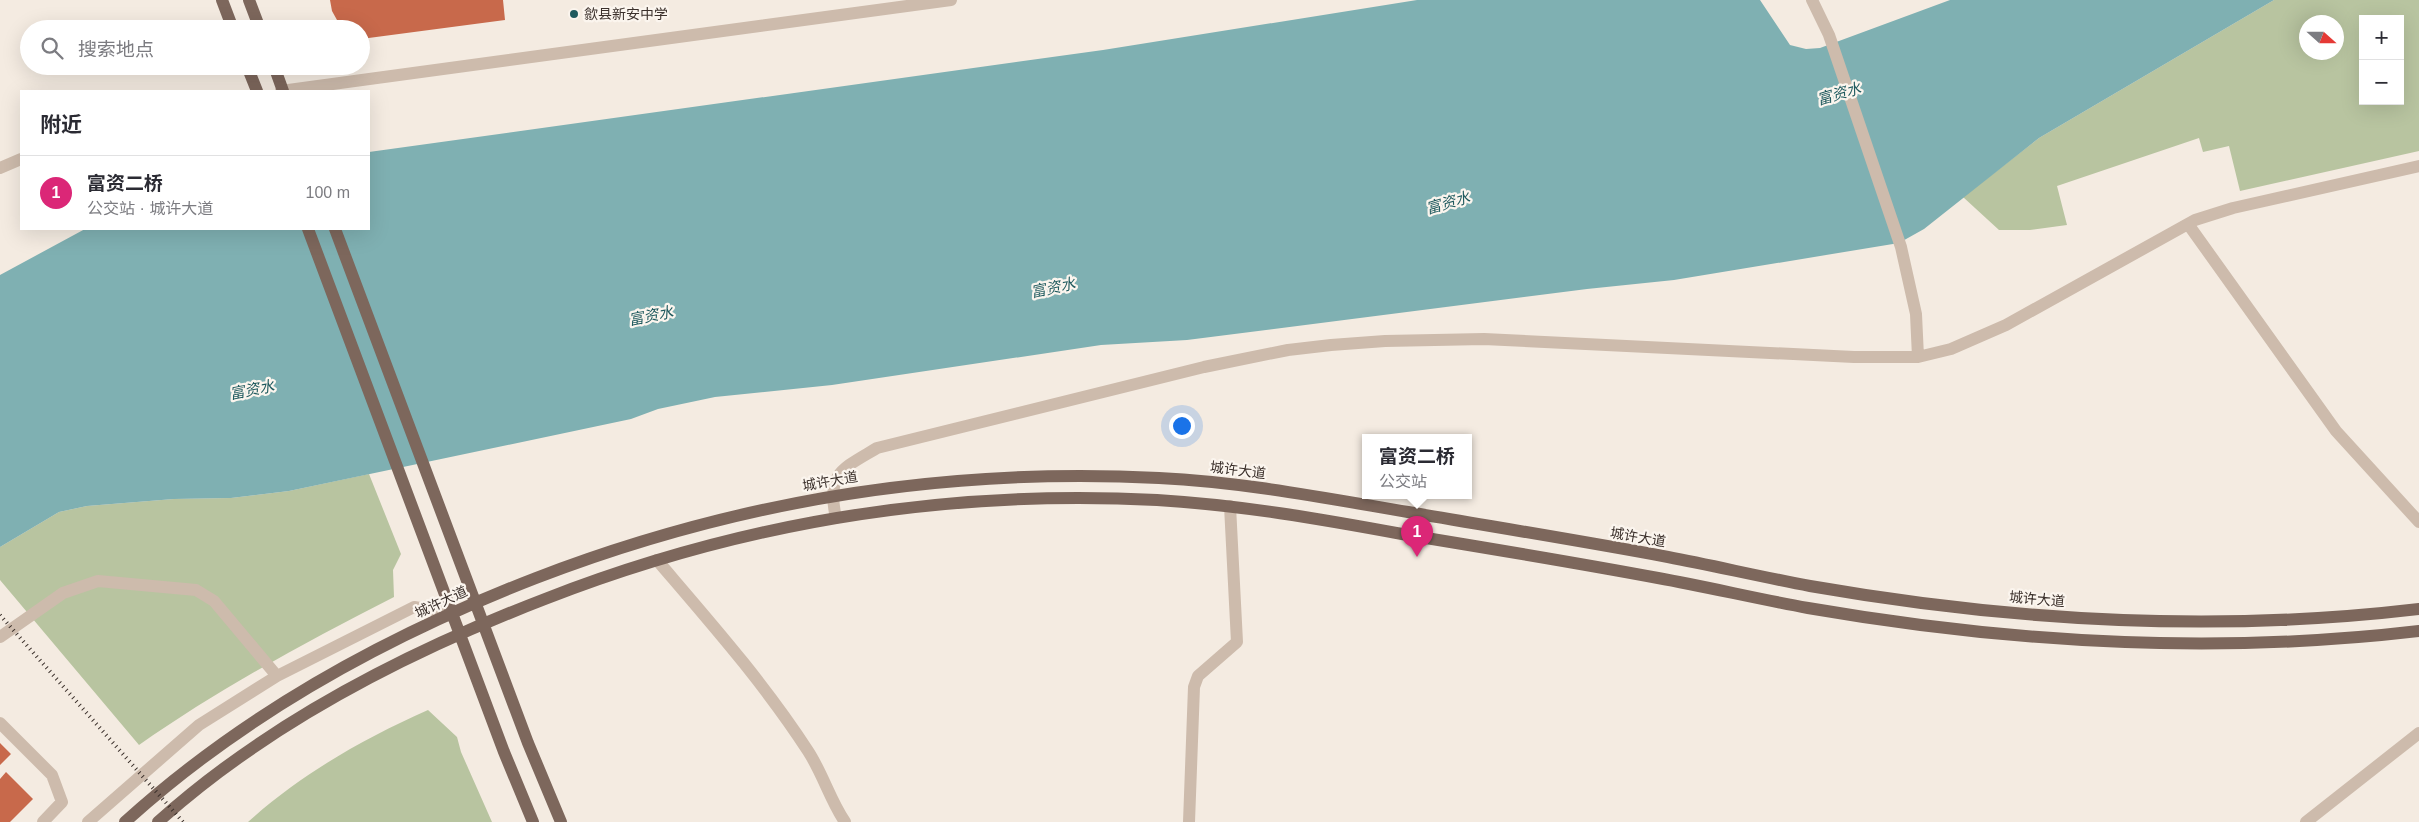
<!DOCTYPE html>
<html lang="zh">
<head>
<meta charset="utf-8">
<style>
	:root { --surface:#fff; --page:#f2f2f3; --text:#2b2b33; --muted:#7c7c81; --line:#e1e1e2; --accent:#db2777 }
	body { margin:0; font-family:Arial,"Noto Sans SC",sans-serif; background:var(--page); color:var(--text) }
	.controls { position:absolute; right:15px; top:15px; display:grid; overflow:hidden; border-radius:0px; box-shadow:0 5px 20px #0002 }
	.controls button { width:45px; height:45px; display:grid; place-items:center; padding:0; border:0; border-bottom:1px solid var(--line); background:var(--surface); color:var(--text); font:25px sans-serif }
	.compass { position:absolute; left:2299px; top:15px; width:45px; height:45px; border-radius:50%; background:var(--surface); box-shadow:0 5px 20px #0002; rotate:111deg }
	.you { position:absolute; left:1181px; top:425px; width:18px; height:18px; margin:-12px; border:4px solid #fff; border-radius:50%; background:#1a73e8; box-shadow:0 0 0 8px #1a73e833 }
	.badge { display:grid; place-items:center; width:32px; height:32px; border-radius:50%; background:var(--accent); color:#fff; font-size:16px; font-weight:700 }
	.pin { position:absolute; translate:-50% -41px; filter:drop-shadow(0 1px 2px #0008) }
	.pin::after { content:''; position:absolute; top:26px; width:18px; height:15px; background:inherit; clip-path:polygon(0 0,100% 0,50% 100%) }
	.popup { position:absolute; left:1362px; top:434px; width:110px; height:65px; box-sizing:border-box; display:grid; place-content:center; border-radius:0px; background:var(--surface); filter:drop-shadow(0 1px 4px #0005); font-size:16px; white-space:nowrap; color:var(--muted) }
	.popup b { font-size:19px; color:var(--text) }
	.popup::after { content:''; position:absolute; left:50%; top:100%; margin-left:-10px; border:10px solid transparent; border-top-color:var(--surface) }
	.list { margin:0; padding:0; list-style:none }
	h2 { display:flex; justify-content:space-between; align-items:center; height:65px; margin:0; padding:0 20px; font-size:21px }
	h2 small { font-size:16px; font-weight:400; color:var(--muted) }
	.list li { display:grid; grid-template-columns:32px 1fr auto; gap:15px; align-items:center; box-sizing:border-box; height:75px; padding:0 20px; border-top:1px solid var(--line) }
	.list b { display:block; font-size:19px; white-space:nowrap }
	.list p { margin:0; font-size:16px; white-space:nowrap; color:var(--muted) }
	.list em { font-size:16px; font-style:normal; color:var(--muted) }
	.icon { flex:none; width:28px; height:28px; fill:none; stroke:currentColor; stroke-width:2; stroke-linecap:round; stroke-linejoin:round }
	.map { position:relative; flex:none; width:2419px; height:822px; overflow:hidden }
	.search { position:absolute; background:var(--surface); box-shadow:0 5px 20px #0002; left:20px; top:20px; width:350px; height:55px; display:flex; align-items:center; gap:12px; box-sizing:border-box; padding:0 18px; border-radius:28px; color:var(--muted); font-size:19px }
	.panel { position:absolute; background:var(--surface); box-shadow:0 5px 20px #0002; left:20px; top:90px; width:350px; height:140px; border-radius:0px }
	.map>svg:first-child { display:block }
	.green { fill:#b8c4a0; fill-rule:evenodd }
	.water { fill:#7fb0b2 }
	.building { fill:#c8694b }
	.lines { fill:none; stroke-linecap:round; stroke-linejoin:round }
	.minor { stroke:#cdbbac; stroke-width:12 }
	.major { stroke:#7d675c; stroke-width:12 }
	.rail { stroke:#3b302b; stroke-width:4; stroke-dasharray:1 4; stroke-linecap:butt }
	.poi-dot { fill:#1f5a5e; stroke:#fbf5ee; stroke-width:2 }
	.labels { text-anchor:middle; stroke-width:4.5; stroke-linejoin:round; paint-order:stroke }
	.poi-label { font-size:14px; fill:#3b302b; stroke:#fbf5ee; text-anchor:start }
	.street-label { font-size:14px; fill:#3b302b; stroke:#fbf5ee }
	.water-label { font-size:15px; font-style:italic; fill:#1f5a5e; stroke:#fbf5ee }
</style>
</head>
<body>
<div class="map">
<svg width="2419" height="822" viewBox="0 0 2419 822">
	<rect width="100%" height="100%" fill="#f4ebe1"/>
	<path class="green" d="M2274,0H2419V151L2240,191L2229,146L2203,152L2199,138L2057,186L2067,225L2030,230H1999L1963,197L2039,138ZM2363,19H2400V101H2363ZM2306,22H2336V52H2306Z
		M369,474L401,554L393,570L394,597C306,642 220,688 139,745L0,580V547L59,512L87,506L174,499L231,498L289,491Z
		M428,710L457,737L461,752L492,822H248C301,774 363,739 428,710Z"/>
	<path class="water" d="M1417,0H1760L1790,45L1806,49L1820,48L1950,0H2274L2039,138L1924,229L1899,243L1674,280L1587,289L1187,340L1101,345L832,385L715,397L658,409L631,419L289,491L231,498L174,499L87,506L59,512L0,547V275L85,229H369V152L1103,50Z"/>
	<path class="building" d="M330,0H503L505,20L361,39V29H342L332,11Z
		M0,743L11,754L0,765Z
		M6,772L33,799L10,822H0V779Z"/>
	<g class="lines">
		<path class="minor" d="M1812,0L1829,35L1901,247L1916,314L1918,357
			M281,91L951,0
			M0,168L21,159
			M2188,224L2336,431L2419,522
			M836,518C826,473 842,469 877,448L1204,367L1288,350L1331,345L1385,341L1484,339L1854,357H1918L1951,349L2006,325L2195,220L2233,208L2419,166
			M657,560C710,622 764,683 808,751C823,774 830,800 845,822
			M0,637L63,593L98,581L196,590L214,601L277,676
			M0,723L52,775L62,802L43,822
			M88,822L199,725L277,676L414,607L452,613
			M1189,822L1194,687L1198,676L1237,642L1230,506
			M2306,822L2419,733"/>
		<path class="major" d="M222,0L233,29
			M249,0L260,29
			M247,66L257,91
			M274,66L283,91
			M308,229L504,752L533,822
			M335,229L528,743L561,822
			M125,822C244,714 386,636 536,578C736,501 944,467 1159,478C1243,482 1325,498 1408,512C1495,527 1582,541 1668,557C1715,566 1762,577 1810,586C2010,621 2216,633 2419,609
			M158,822C269,722 407,652 545,599C742,522 945,489 1157,500C1240,505 1321,519 1402,534C1487,548 1573,562 1658,578C1708,587 1758,599 1808,608C2010,643 2215,655 2419,631"/>
		<path class="rail" d="M0,615L183,822"/>
	</g>
	<circle class="poi-dot" cx="574" cy="14" r="5"/>
	<g class="labels">
		<g class="poi-label">
			<text x="584" y="19">歙县新安中学</text>
		</g>
		<g class="street-label">
			<text transform="translate(1238 470) rotate(7)" y="5">城许大道</text>
			<text transform="translate(830 481) rotate(-10)" y="5">城许大道</text>
			<text transform="translate(1638 537) rotate(10)" y="5">城许大道</text>
			<text transform="translate(2037 599) rotate(5)" y="5">城许大道</text>
			<text transform="translate(441 602) rotate(-25)" y="5">城许大道</text>
		</g>
		<g class="water-label">
			<text transform="translate(1839 94) rotate(-16)" y="5">富资水</text>
			<text transform="translate(1448 203) rotate(-16)" y="5">富资水</text>
			<text transform="translate(1053 288) rotate(-12)" y="5">富资水</text>
			<text transform="translate(651 316) rotate(-11)" y="5">富资水</text>
			<text transform="translate(252 390) rotate(-11)" y="5">富资水</text>
		</g>
	</g>
</svg>
<div class="controls">
<button>+</button>
<button>−</button>
</div>
<svg class="compass" viewBox="-18 -18 36 36"><path d="M0-13l5 13h-10z" fill="#e53935"/><path d="M0 13l5-13h-10z" fill="#7c7c81"/></svg>
<div class="you"></div>
<div class="pin badge" style="left:1417px;top:557px">1</div>
<div class="popup"><b>富资二桥</b>公交站</div>
<div class="search"><svg class="icon" aria-label="search" viewBox="0 0 24 24"><circle cx="10" cy="10" r="6"/><path d="M15 15l6 6"/></svg>搜索地点</div>
<section class="panel">
<h2>附近<small></small></h2>
<ul class="list">
<li><span class="badge">1</span><div><b>富资二桥</b><p>公交站 · 城许大道</p></div><em>100 m</em></li>
</ul>
</section>
</div>
</body>
</html>
